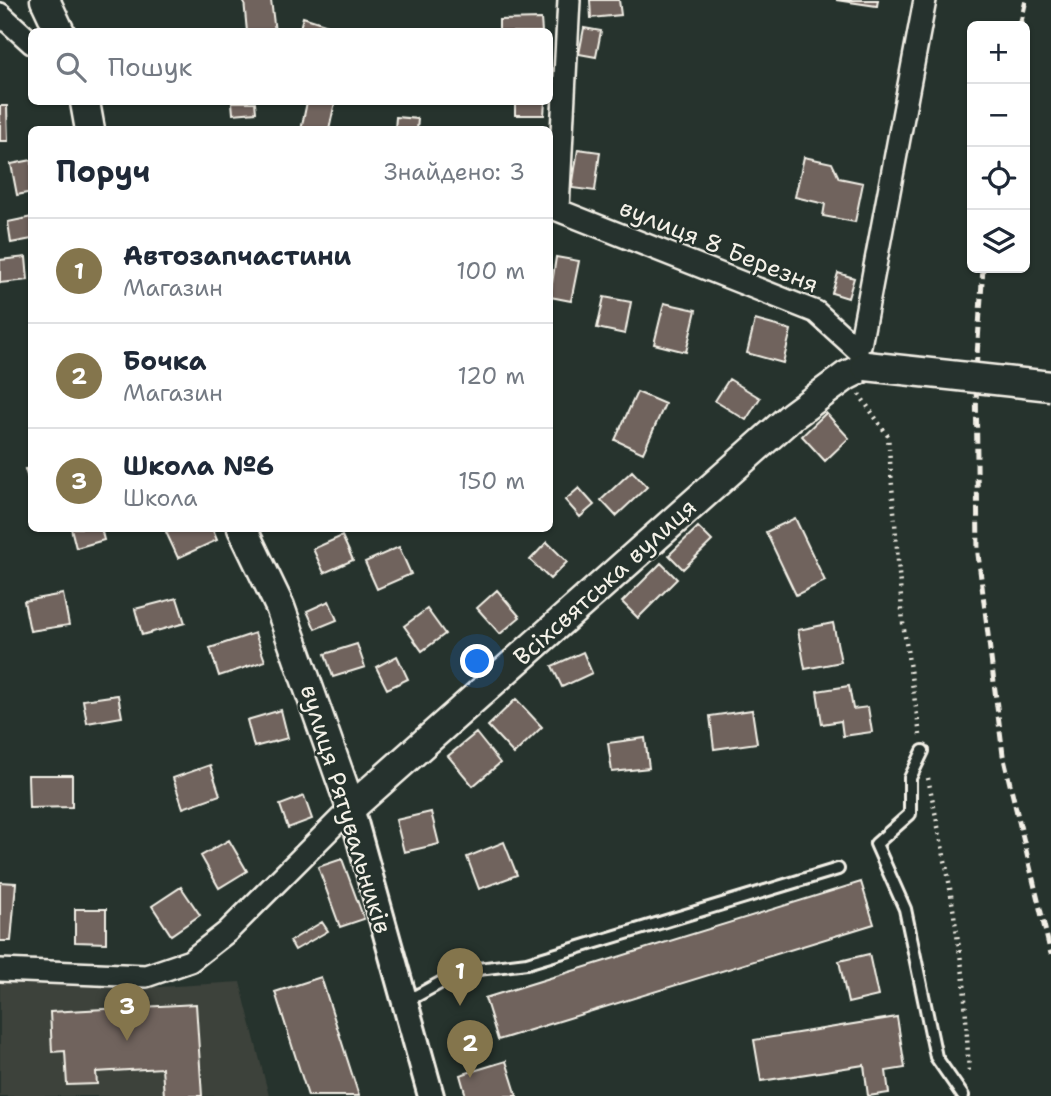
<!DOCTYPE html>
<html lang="uk">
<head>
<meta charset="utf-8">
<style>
	:root { --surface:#fff; --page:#f6f6f7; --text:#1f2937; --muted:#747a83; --line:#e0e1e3; --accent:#84754c }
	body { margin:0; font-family:"Shantell Sans",sans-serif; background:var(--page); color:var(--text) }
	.controls { position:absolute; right:21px; top:21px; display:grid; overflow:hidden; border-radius:10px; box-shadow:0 2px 5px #0004 }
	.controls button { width:63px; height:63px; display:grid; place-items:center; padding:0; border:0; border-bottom:2px solid var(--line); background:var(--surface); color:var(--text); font:35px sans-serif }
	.you { position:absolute; left:478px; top:662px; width:24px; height:24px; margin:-18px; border:5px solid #fff; border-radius:50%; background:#1a73e8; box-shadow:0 0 0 10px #1a73e833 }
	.badge { display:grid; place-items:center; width:46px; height:46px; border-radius:50%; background:var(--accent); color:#fff; font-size:23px; font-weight:700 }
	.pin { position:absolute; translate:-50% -58px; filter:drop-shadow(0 2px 4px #0008) }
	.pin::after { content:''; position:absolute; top:37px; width:24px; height:21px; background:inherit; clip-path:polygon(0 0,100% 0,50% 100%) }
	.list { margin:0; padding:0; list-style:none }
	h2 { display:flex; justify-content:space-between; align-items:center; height:91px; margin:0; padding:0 28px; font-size:30px }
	h2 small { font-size:23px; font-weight:400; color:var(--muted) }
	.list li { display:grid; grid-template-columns:46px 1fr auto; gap:21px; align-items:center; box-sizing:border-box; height:105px; padding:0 28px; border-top:2px solid var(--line) }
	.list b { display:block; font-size:26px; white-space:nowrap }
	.list p { margin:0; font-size:23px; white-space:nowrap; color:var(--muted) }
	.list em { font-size:23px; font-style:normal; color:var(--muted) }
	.icon { flex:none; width:38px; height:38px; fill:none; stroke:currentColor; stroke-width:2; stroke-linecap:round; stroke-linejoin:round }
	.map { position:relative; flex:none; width:1051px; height:1096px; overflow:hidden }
	.search { position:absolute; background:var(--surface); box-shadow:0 2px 5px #0004; left:28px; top:28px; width:525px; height:77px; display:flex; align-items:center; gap:18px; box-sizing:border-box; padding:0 24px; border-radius:10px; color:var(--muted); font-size:26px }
	.panel { position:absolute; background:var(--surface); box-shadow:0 2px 5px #0004; left:28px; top:126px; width:525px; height:406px; border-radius:10px }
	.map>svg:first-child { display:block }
	.built { fill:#3c423b }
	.building { fill:#70645d; stroke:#f4f1e8; stroke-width:2 }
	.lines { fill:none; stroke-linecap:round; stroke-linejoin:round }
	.service-casing { stroke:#f4f1e8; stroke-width:16 }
	.minor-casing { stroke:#f4f1e8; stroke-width:26 }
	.tertiary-casing { stroke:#f4f1e8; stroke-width:30 }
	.secondary-casing { stroke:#f4f1e8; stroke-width:33 }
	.path { stroke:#f4f1e8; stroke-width:4.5; stroke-dasharray:2 5; stroke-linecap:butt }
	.service { stroke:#26332d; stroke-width:10 }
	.minor { stroke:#26332d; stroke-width:21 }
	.tertiary { stroke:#26332d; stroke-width:24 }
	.secondary { stroke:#26332d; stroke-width:28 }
	.rail { stroke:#f4f1e8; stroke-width:5; stroke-dasharray:10 5; stroke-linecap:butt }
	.secondary-bridge-casing { stroke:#f4f1e8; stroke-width:33; stroke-linecap:butt }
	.secondary-bridge { stroke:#26332d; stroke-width:28 }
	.labels { text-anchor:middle; stroke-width:5; stroke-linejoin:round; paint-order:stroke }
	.street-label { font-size:24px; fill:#f4f1e8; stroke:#26332d }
</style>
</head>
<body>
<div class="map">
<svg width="1051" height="1096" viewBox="0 0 1051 1096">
	<rect width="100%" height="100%" fill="#26332d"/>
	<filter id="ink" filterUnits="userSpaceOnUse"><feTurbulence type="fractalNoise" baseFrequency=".0143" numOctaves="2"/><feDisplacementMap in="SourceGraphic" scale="14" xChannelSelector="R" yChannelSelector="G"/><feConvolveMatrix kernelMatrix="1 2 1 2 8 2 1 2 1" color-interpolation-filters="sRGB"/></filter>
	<g filter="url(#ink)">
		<path class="built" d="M0,982L160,987L240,982L269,1096H0Z"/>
		<path class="building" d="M244,0H271L275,32H247Z
			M590,0H619L621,15L591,18Z
			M836,0H878L877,6Z
			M303,17L331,26L329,32H299Z
			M541,19L542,32H499V20Z
			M584,28L601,31L596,57L579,54Z
			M232,102H255L256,112L233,114Z
			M307,102H335L329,130H301Z
			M515,102H545L544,115H515Z
			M0,106H7L8,141H0Z
			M396,117L418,119L417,130H395Z
			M578,149L600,152L595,191L572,188Z
			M804,157L832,163L839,178L863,183L855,222L823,216L825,204L795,197Z
			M32,160V192L17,195L11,164Z
			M32,217V239L11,243L8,222Z
			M26,257L28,280L0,283V260Z
			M556,257L579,261L571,301L550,297Z
			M838,273L854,278L848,298L832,293Z
			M604,297L631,302L625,334L597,328Z
			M664,303L696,310L686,352L654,344Z
			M755,320L791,330L783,363L747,353Z
			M729,379L760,398L746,420L715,401Z
			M637,392L665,404L643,453L615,440Z
			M826,413L849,438L825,461L802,436Z
			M32,468V491L25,469Z
			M632,471L647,487L616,516L601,500Z
			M579,488L594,505L580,517L565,500Z
			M795,518L825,581L796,595L766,532Z
			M698,527L712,541L683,569L669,555Z
			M71,528H101L104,540L76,548Z
			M174,528H212L217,540L178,558L166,532Z
			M342,536L353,560L324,573L313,549Z
			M547,542L567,562L550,579L530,560Z
			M399,547L411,574L377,589L365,562Z
			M661,563L677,579L638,618L622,602Z
			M497,590L520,617L500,634L477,608Z
			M63,594L69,625L30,631L24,601Z
			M177,598L185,623L142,635L135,609Z
			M329,601L337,620L315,629L307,611Z
			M427,609L445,634L422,651L404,626Z
			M833,623L841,662L805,669L798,630Z
			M255,633L265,661L219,676L210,648Z
			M357,644L365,667L333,677L325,654Z
			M583,652L592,673L562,687L552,666Z
			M397,656L408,679L387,689L376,667Z
			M849,686L853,709L868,707L872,732L843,736L841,721L822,724L817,691Z
			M118,695L122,717L87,723L83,700Z
			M516,699L542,727L514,754L488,726Z
			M281,710L288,738L254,747L247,720Z
			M752,710L757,743L714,749L710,716Z
			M476,733L500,763L473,786L448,756Z
			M645,738L649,768L612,772L608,743Z
			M210,765L220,795L183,808L173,778Z
			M28,775H72V807L29,808Z
			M304,796L312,819L288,828L280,805Z
			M431,812L439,844L404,852L396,820Z
			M229,840L247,871L219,888L201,856Z
			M504,842L517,875L479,889L467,857Z
			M342,859L364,919L340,927L318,867Z
			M0,882L16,883L11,941H0Z
			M861,882L874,924L498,1040L485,998Z
			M181,887L200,915L171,935L152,906Z
			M75,909H106V943L75,942Z
			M322,922L328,931L295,950L290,941Z
			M869,954L878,996L848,1003L839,961Z
			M321,977L359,1096H308L275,992Z
			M196,1004L202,1096H164L162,1068L96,1072L97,1084L67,1085L65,1051L52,1052L50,1012Z
			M897,1017L905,1068L886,1071L889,1093L868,1096L864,1065L761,1081L754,1040Z
			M506,1061L517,1096H466L460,1075Z"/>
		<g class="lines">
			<g class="service-casing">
				<path id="service" d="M923,751L910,778V814L876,844L905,909L936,1057L963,1096
					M405,1002L462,971L527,963L838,869"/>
			</g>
			<g class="minor-casing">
				<path id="minor" d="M0,14L32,43
					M550,207L816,312L859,351
					M558,208L569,0
					M866,366L859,351L925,0
					M0,970L146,976L190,961L227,932L351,808"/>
			</g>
			<g class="tertiary-casing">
				<path id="tertiary" d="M351,808L431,1096"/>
			</g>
			<g class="secondary-casing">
				<path id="secondary" d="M45,0L60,32
					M85,102L90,130
					M242,528L280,607L351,808L792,416L846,376L866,366"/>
			</g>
			<path class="path" d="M859,394L888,436L903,623L920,735
				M928,778L948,875L964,981L969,1074"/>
			<use href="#service" class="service"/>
			<use href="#minor" class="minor"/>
			<use href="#tertiary" class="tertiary"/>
			<use href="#secondary" class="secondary"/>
			<path class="rail" d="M1020,26L1026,0
				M983,268L976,370L978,554L1003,755L1051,954"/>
			<g class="secondary-bridge-casing">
				<path id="secondary-bridge" d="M866,366L1051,386"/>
			</g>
			<use href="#secondary-bridge" class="secondary-bridge"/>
		</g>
	</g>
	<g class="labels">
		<g class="street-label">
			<text transform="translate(719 246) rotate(22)" y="8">вулиця 8 Березня</text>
			<text transform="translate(605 582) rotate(-42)" y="8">Всіхсвятська вулиця</text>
			<text transform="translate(346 809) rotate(73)" y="8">вулиця Рятувальників</text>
		</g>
	</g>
</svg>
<div class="controls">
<button>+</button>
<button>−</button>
<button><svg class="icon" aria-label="locate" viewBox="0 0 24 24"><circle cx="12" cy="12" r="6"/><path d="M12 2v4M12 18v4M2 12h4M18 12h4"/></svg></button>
<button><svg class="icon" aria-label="layers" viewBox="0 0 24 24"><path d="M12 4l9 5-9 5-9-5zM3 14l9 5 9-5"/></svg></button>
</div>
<div class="you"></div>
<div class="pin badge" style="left:460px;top:1006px">1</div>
<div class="pin badge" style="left:470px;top:1078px">2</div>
<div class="pin badge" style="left:127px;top:1041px">3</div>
<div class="search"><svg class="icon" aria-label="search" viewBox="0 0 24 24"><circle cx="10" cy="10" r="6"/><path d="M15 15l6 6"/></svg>Пошук</div>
<section class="panel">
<h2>Поруч<small>Знайдено: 3</small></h2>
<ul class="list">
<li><span class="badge">1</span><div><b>Автозапчастини</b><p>Магазин</p></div><em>100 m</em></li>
<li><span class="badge">2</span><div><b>Бочка</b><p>Магазин</p></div><em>120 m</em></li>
<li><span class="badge">3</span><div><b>Школа №6</b><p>Школа</p></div><em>150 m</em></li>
</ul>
</section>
</div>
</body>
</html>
